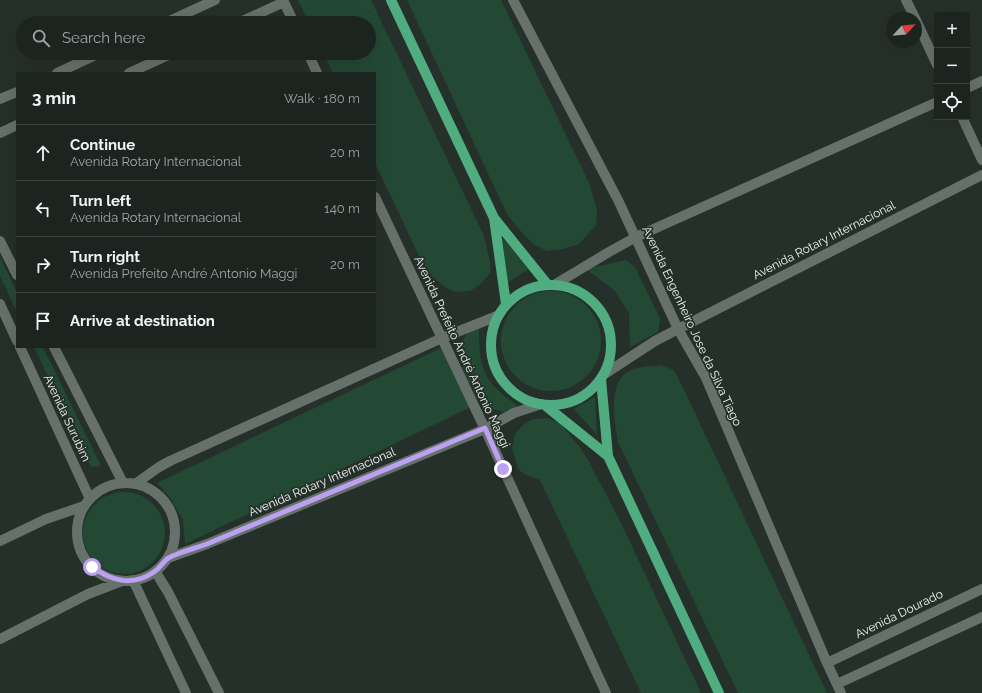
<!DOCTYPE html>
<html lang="en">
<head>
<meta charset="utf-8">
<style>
	:root { --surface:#1c2420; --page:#29302d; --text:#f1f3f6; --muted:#a0a4a5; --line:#3a413e }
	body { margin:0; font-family:Raleway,sans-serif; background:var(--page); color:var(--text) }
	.controls { position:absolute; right:12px; top:12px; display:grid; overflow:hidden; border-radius:0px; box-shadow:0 4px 16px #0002 }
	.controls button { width:36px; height:36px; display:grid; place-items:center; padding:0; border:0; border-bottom:1px solid var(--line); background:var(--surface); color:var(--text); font:20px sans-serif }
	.compass { position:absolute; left:886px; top:12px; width:36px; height:36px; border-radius:50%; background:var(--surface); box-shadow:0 4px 16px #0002; rotate:64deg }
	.stop { position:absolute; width:12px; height:12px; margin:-9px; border:3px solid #bca0f2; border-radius:50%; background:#fff }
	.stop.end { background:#bca0f2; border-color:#fff; box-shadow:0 1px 4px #0008 }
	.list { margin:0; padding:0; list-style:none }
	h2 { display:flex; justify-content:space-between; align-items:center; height:52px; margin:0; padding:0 16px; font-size:17px }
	h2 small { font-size:13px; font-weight:400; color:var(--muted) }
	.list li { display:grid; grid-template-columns:26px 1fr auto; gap:12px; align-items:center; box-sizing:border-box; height:56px; padding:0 16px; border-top:1px solid var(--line) }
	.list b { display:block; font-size:15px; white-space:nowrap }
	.list p { margin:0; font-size:13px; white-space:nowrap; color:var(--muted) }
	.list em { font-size:13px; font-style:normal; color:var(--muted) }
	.icon { flex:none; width:22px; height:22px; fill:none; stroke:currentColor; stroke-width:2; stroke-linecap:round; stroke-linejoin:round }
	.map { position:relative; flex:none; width:982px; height:693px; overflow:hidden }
	.search { position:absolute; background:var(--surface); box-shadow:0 4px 16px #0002; left:16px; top:16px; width:360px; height:44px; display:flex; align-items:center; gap:10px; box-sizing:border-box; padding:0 14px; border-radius:22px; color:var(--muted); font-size:15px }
	.panel { position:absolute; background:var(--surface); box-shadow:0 4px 16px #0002; left:16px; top:72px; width:360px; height:276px; border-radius:0px }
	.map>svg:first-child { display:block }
	.green { fill:#234935 }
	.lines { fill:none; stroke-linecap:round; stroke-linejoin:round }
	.minor { stroke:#67716b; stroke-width:10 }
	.major { stroke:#50ac81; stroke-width:10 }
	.route { stroke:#bca0f2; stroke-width:5 }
	.labels { text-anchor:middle; stroke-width:3.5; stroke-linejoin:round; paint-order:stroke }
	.street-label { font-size:12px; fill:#eef4f1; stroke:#26302a }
</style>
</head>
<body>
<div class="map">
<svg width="982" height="693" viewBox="0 0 982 693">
	<rect width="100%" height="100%" fill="#26302a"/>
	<path class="green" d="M298,0H371L484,236L490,262V273L482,283L470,291L456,292L446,288L433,277L421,260L375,163V73H333L323,53H369V23H309Z
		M407,0H501L589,183L597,210L596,225L579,244L563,249L547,251L533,244L518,228L507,214Z
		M502,238L531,268L508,282Z
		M0,257L17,292V312L0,276Z
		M626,260L635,267L660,319L658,332L630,347L629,313L614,290L586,269Z
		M501 341a50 50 0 1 1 100 0a50 50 0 1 1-100 0Z
		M479,325C479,345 478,368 493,385C500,393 510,400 519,407L504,412L486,407L465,377L458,349L468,332Z
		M34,347H43L101,466L91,467Z
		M443,347L473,406L185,544L183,520L171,499L157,483Z
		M660,365L674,370L686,394L827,693H738L618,442C615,423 608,388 625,374C634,366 649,367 660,365Z
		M595,397L597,435L574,409Z
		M548,418L560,423L579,446L588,460L621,523L701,693H641L540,480L524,474L518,469L512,448L515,434L523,425L533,419Z
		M83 533a41 41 0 1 1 82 0a41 41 0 1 1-82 0Z"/>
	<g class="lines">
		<path class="minor" d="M283,0L294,23
			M513,0L618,200L678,329L706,378L827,663L841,693
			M906,0L915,18
			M916,20L937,65
			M165,23L215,0
			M238,23L284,2
			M308,53L317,73
			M57,73L100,53
			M129,73L173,53
			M967,88L982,81
			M0,99L17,92
			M962,117L982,160
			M0,133L17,125
			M375,197L485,429L606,693
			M0,241L17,275
			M554,285L609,252L636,237L937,102
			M0,304L17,341
			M20,347L90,499
			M54,347L123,483
			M603,375L655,341L678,329L982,175
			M77 532a49 49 0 1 1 98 0a49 49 0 1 1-98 0Z
			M135,484L159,467L170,461L442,338L497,316
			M0,541L46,519L84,506
			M168,558L207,544L485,429L514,413L541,404
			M155,571L168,592L219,693
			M133,580L186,693
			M0,639L88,594L122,581
			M827,663L982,589
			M837,684L982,617"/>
		<path class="major" d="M391,0L494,218L547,284
			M494,218L506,304
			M491 345a60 60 0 1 1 120 0a60 60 0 1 1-120 0Z
			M601,379L608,456L719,693
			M546,406L608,456"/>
	</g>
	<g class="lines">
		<path class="route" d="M92,567C112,581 132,587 154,572C160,568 162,563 167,559C173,554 199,547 207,544L485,428L503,469"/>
	</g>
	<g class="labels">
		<g class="street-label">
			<text transform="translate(824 240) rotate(-27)" y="4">Avenida Rotary Internacional</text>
			<text transform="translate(692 326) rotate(65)" y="4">Avenida Engenheiro Jose da Silva Tiago</text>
			<text transform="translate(462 352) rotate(65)" y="4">Avenida Prefeito André Antonio Maggi</text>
			<text transform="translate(67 418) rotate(65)" y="4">Avenida Surubim</text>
			<text transform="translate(322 482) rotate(-23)" y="4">Avenida Rotary Internacional</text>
			<text transform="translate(899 614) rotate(-26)" y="4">Avenida Dourado</text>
		</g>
	</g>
</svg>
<div class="controls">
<button>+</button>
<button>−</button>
<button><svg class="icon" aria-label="locate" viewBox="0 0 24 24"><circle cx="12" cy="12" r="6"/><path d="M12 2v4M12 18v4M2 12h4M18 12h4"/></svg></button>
</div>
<svg class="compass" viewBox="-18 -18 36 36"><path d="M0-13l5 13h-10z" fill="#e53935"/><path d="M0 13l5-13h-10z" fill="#a0a4a5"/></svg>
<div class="stop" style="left:92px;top:567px"></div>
<div class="stop end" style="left:503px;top:469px"></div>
<div class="search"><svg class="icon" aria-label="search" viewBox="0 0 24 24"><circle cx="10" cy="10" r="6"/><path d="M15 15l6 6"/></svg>Search here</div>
<section class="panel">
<h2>3 min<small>Walk · 180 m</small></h2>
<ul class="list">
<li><svg class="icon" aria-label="ahead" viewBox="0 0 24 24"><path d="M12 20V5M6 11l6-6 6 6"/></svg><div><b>Continue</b><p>Avenida Rotary Internacional</p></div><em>20 m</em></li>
<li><svg class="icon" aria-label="left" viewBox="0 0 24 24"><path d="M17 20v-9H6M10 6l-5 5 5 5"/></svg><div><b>Turn left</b><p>Avenida Rotary Internacional</p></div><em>140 m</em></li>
<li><svg class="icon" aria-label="right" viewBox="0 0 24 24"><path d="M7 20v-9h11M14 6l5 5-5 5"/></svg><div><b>Turn right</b><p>Avenida Prefeito André Antonio Maggi</p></div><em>20 m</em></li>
<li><svg class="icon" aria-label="arrive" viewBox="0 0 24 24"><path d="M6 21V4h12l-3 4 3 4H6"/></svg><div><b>Arrive at destination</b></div></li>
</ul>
</section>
</div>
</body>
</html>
